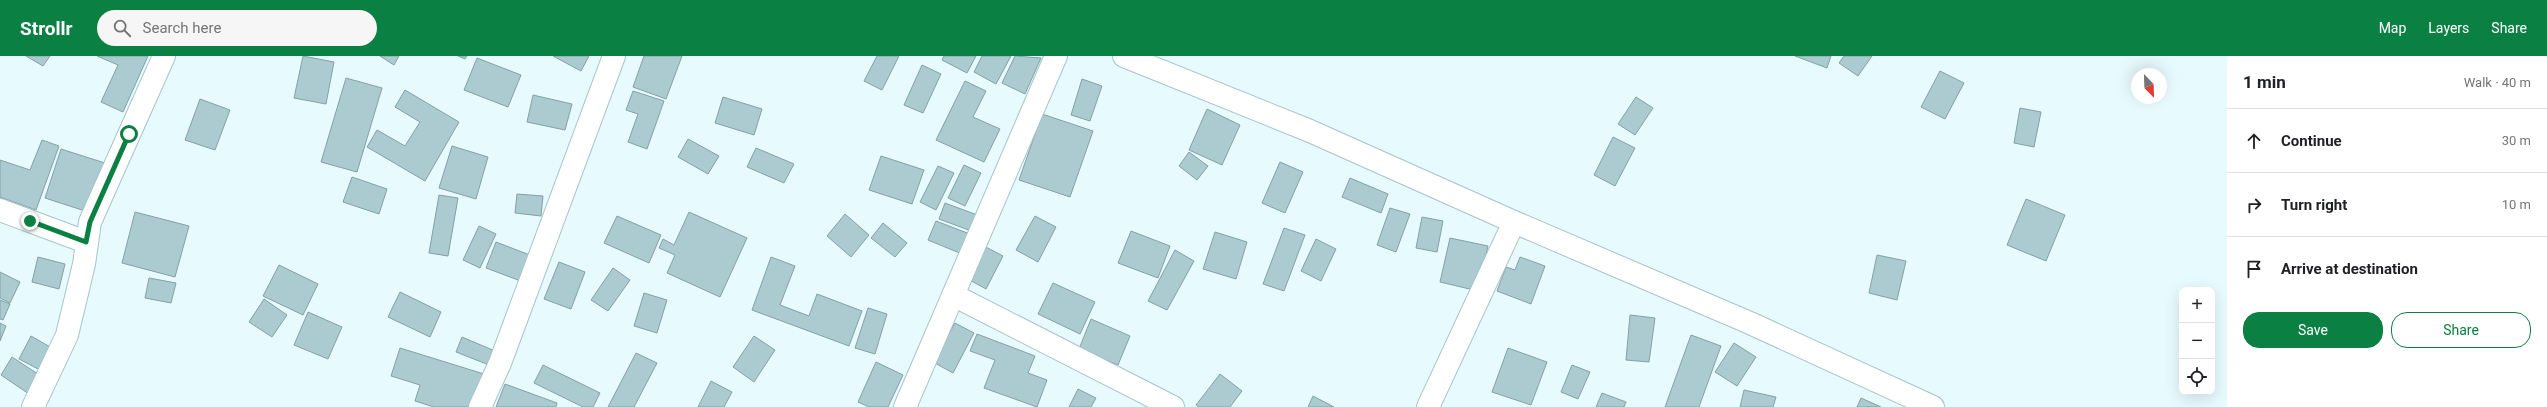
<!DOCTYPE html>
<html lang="en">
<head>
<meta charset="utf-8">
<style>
	:root { --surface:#fff; --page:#f6f6f6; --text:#202124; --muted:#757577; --line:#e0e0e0; --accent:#0b8043 }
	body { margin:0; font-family:Roboto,sans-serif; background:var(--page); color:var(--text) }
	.controls { position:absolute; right:12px; bottom:12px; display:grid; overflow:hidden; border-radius:8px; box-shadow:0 4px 16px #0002 }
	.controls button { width:36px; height:36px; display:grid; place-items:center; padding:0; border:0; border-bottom:1px solid var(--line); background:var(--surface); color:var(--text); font:20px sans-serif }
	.compass { position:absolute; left:2131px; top:12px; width:36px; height:36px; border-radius:50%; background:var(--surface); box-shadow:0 4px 16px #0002; rotate:157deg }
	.stop { position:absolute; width:12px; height:12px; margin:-9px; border:3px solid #0b8043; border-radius:50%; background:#fff }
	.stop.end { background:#0b8043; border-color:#fff; box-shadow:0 1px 4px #0008 }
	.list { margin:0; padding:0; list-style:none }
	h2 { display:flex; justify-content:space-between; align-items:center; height:52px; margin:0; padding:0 16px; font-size:17px }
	h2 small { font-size:13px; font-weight:400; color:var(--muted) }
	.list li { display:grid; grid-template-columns:26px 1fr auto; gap:12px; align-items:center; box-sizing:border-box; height:64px; padding:0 16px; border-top:1px solid var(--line) }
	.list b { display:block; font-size:15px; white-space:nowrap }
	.list em { font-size:13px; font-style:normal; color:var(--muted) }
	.actions { display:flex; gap:8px; padding:12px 16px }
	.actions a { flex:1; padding:9px 0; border:1px solid var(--accent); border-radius:16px; text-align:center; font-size:14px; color:var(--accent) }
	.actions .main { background:var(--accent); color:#fff }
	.icon { flex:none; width:22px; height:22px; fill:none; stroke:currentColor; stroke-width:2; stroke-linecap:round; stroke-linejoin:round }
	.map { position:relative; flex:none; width:2227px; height:351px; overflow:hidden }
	header { display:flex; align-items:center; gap:24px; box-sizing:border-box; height:56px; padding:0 20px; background:var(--accent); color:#fff }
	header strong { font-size:19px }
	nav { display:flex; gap:22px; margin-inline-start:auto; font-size:14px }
	.search { width:280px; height:36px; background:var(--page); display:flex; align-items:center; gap:10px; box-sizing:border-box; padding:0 14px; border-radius:22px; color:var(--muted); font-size:15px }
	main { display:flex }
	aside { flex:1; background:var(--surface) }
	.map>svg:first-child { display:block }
	.building { fill:#abcbd0; stroke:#83a1a6 }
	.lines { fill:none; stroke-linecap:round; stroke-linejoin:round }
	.street-casing { stroke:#a6c5ca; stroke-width:24 }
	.street { stroke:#fff; stroke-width:22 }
	.route { stroke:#0b8043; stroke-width:5 }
</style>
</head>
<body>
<header>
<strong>Strollr</strong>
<div class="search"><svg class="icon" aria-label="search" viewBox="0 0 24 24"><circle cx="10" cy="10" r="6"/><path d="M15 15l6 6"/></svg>Search here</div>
<nav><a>Map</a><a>Layers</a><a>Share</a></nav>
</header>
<main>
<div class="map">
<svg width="2227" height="351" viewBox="0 0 2227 351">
	<rect width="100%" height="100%" fill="#e7fafd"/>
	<path class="building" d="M26,0H50L43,10Z
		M97,0H148L123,56L101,46L118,9Z
		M303,0L334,6L326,48L294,42Z
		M380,0H399L394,9Z
		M458,0H467L465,3Z
		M553,0H589L581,15Z
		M644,0H682L666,43L633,31Z
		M877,0H899L882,34L864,25Z
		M944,0H976L967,17L942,4Z
		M982,0H1011L996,28L974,16Z
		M1015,0L1041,2L1025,38L1002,27Z
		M1795,0H1831L1827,12Z
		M1844,0H1872L1858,20L1839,7Z
		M477,2L521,19L508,51L464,34Z
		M922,9L941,18L923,57L904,49Z
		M1940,15L1964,27L1945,63L1921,51Z
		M346,22L382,32L357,116L321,106Z
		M1082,23L1102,30L1090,65L1071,59Z
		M965,25L986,35L973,61L1000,73L984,106L936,84Z
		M405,34L459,66L425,125L367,91L377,74L405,90L420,66L395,51Z
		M633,35L664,45L647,93L628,86L638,58L626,54Z
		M533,39L572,48L565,74L527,66Z
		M723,41L762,53L754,79L715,67Z
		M1636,41L1653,52L1635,79L1618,68Z
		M200,43L230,54L215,94L185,84Z
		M2020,52L2041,56L2034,91L2014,87Z
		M1207,53L1240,69L1222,109L1189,94Z
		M1042,58L1093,75L1070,141L1019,124Z
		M1613,81L1635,92L1615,130L1594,119Z
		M688,83L719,100L708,118L678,101Z
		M42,84L59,90L36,154L0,141V104L30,114Z
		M452,90L488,101L476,143L439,132Z
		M756,92L794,108L784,127L747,111Z
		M61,93L105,107L88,156L45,142Z
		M1189,96L1208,110L1197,124L1179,110Z
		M881,100L924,114L912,148L869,134Z
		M1280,106L1303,116L1285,157L1262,147Z
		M964,109L981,117L965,150L948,142Z
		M938,110L954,117L936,154L920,146Z
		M352,121L387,133L379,158L343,146Z
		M1350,122L1388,138L1381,157L1342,141Z
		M517,138L543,140L541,160L515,157Z
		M439,139L458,142L448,200L429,197Z
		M2026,143L2065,159L2046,205L2007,189Z
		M945,147L980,160L974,176L939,163Z
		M1390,152L1410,158L1396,196L1377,189Z
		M135,156L189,170L175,221L122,207Z
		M689,156L747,182L720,241L667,217L675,199L659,192L663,183L674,189Z
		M845,158L869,179L851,201L827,180Z
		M617,160L661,179L649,207L604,187Z
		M1035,160L1056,171L1038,206L1016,194Z
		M1422,161L1443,165L1437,196L1416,192Z
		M936,165L970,178L962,198L928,184Z
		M883,167L907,187L895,201L871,182Z
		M479,170L496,178L480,212L463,204Z
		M1284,172L1305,179L1284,235L1263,228Z
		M1131,175L1170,190L1158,222L1118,207Z
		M1215,176L1247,186L1236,223L1203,213Z
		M1450,182L1488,190L1478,235L1440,226Z
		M1316,183L1336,193L1321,225L1301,215Z
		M496,186L535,201L526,227L486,212Z
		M982,189L1003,200L986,233L966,222Z
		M1175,194L1194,205L1167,254L1148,245Z
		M1877,199L1906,205L1897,244L1869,237Z
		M38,201L65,208L59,233L32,226Z
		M771,201L795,210L780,249L809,260L817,238L862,255L849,290L752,254Z
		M1520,201L1545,210L1531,248L1497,235L1506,211L1515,214Z
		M559,206L585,216L571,253L544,243Z
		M279,209L318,228L303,259L263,240Z
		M613,212L630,224L608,255L591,244Z
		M0,216L20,226L10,247L0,242Z
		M149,222L176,227L171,247L145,242Z
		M1053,227L1095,246L1080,278L1038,258Z
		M400,236L441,256L430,281L388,261Z
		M644,237L667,244L657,277L634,270Z
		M264,243L287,259L272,281L249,266Z
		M0,244L10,248L3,264L0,263Z
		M868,252L887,258L875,298L855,292Z
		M308,256L342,271L328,303L294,289Z
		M1630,259L1655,262L1649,306L1626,304Z
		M1091,263L1130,280L1118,309L1079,293Z
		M0,267L6,270L0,285Z
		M955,267L974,277L953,317L933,306Z
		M977,278L1035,300L1028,317L1047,324L1037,351L984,332L995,304L970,295Z
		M1691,279L1721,290L1699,351H1665Z
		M31,280L52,292L40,314L19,303Z
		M754,280L775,294L754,326L733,311Z
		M462,281L495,295L489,309L456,296Z
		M1734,287L1756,301L1737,330L1715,316Z
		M400,292L484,318L473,351H434L415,345L420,329L391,320Z
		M1508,292L1547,306L1531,349L1492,336Z
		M636,297L657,307L634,351H608Z
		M12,301L41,320L29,338L1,319Z
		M876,306L903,319L888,351H869L858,346Z
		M543,309L600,337L593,351H583L534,327Z
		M1572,309L1590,316L1578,343L1561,336Z
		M1220,318L1242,335L1230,351H1199L1196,349Z
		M711,325L732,336L724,351H698Z
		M505,328L557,347L556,351H496Z
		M1078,333L1096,342L1091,351H1069Z
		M1744,334L1776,341L1773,351H1740Z
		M1602,337L1626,346L1624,351H1596Z
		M1313,340L1334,351H1308Z
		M1861,342L1881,351H1857Z"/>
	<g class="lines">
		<g class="street-casing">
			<path id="street" d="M1124,0L1310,75L1514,166L1750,267L1933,351
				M0,154L86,186
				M953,239L1173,351
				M33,351L67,279L84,208L90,166L164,0
				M480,351L500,307L614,0
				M905,351L1056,0
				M1428,351L1514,166"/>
		</g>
		<use href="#street" class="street"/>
	</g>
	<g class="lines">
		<path class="route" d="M30,165L86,186L90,166L129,78"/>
	</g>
</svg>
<div class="controls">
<button>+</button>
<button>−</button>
<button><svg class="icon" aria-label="locate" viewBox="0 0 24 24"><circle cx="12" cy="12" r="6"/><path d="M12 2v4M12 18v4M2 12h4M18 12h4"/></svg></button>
</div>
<svg class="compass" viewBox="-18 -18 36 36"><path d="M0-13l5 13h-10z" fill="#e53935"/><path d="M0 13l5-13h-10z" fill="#757577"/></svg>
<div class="stop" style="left:129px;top:78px"></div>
<div class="stop end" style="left:30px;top:165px"></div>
</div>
<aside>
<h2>1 min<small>Walk · 40 m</small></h2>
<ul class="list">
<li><svg class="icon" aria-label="ahead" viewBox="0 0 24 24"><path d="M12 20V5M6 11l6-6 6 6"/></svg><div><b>Continue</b></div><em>30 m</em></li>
<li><svg class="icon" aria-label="right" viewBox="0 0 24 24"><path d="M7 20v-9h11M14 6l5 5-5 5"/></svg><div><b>Turn right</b></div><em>10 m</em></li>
<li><svg class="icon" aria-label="arrive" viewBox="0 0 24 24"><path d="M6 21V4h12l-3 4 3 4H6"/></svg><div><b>Arrive at destination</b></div></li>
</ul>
<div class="actions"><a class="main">Save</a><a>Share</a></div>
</aside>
</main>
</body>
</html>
